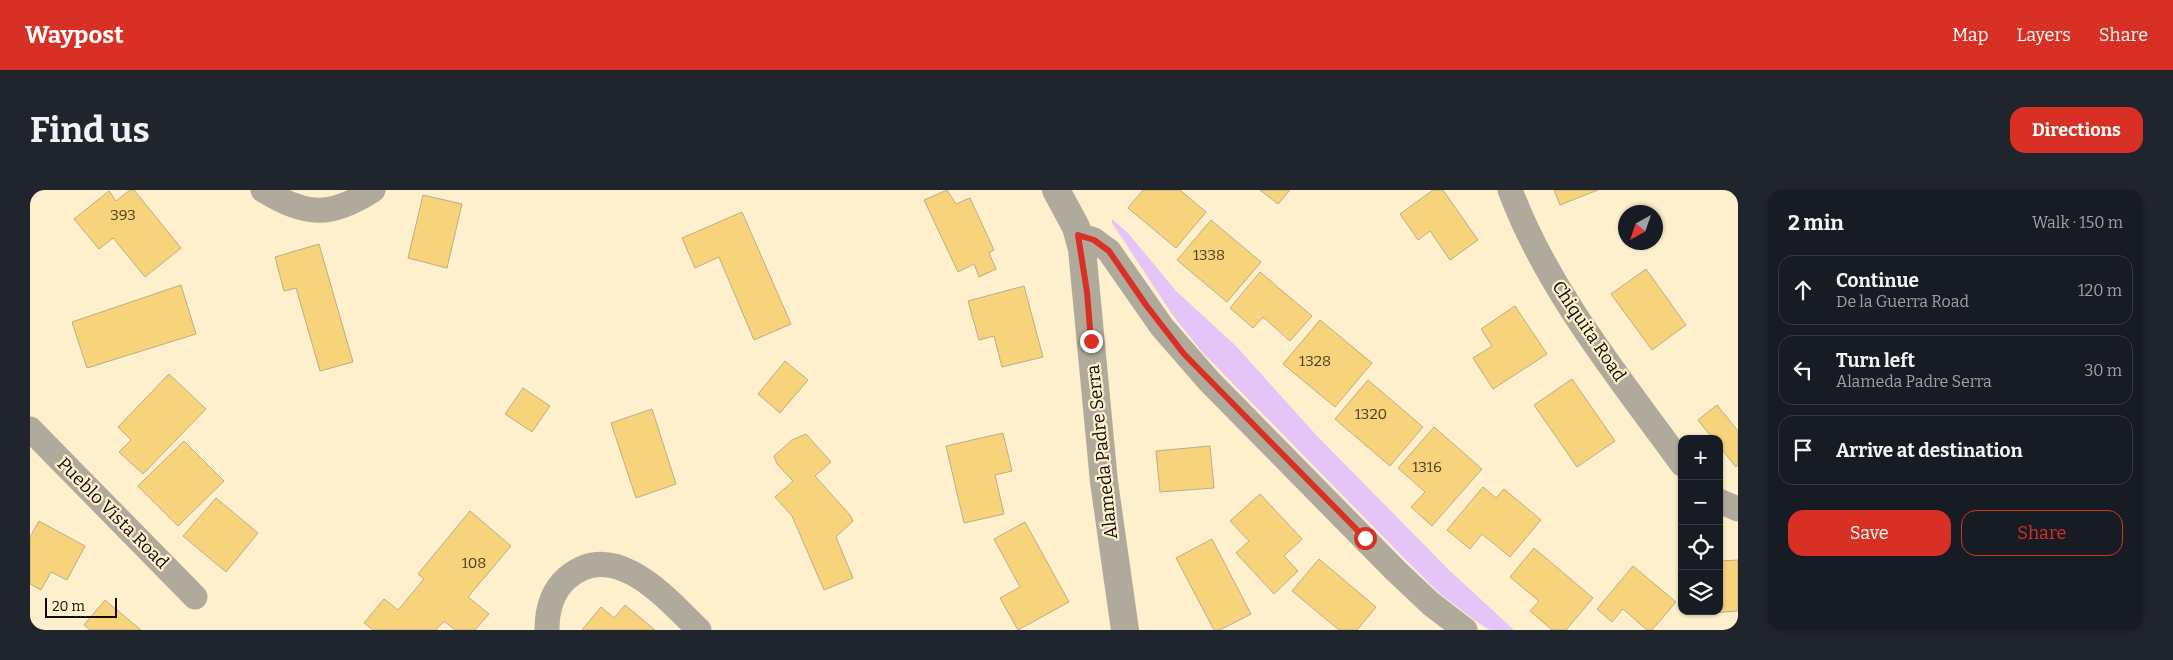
<!DOCTYPE html>
<html lang="en">
<head>
<meta charset="utf-8">
<style>
	:root { --surface:#171b24; --page:#20242c; --text:#f1f3f6; --muted:#9ea1a6; --line:#363941; --accent:#d93025 }
	body { margin:0; font-family:Bitter,serif; background:var(--page); color:var(--text) }
	.controls { position:absolute; right:15px; bottom:15px; display:grid; overflow:hidden; border-radius:10px; box-shadow:0 1px 4px #0004 }
	.controls button { width:45px; height:45px; display:grid; place-items:center; padding:0; border:0; border-bottom:1px solid var(--line); background:var(--surface); color:var(--text); font:25px sans-serif }
	.compass { position:absolute; left:1588px; top:15px; width:45px; height:45px; border-radius:50%; background:var(--surface); box-shadow:0 1px 4px #0004; rotate:220deg }
	.scale { position:absolute; left:15px; bottom:12px; width:72px; box-sizing:border-box; padding-left:5px; border:2px solid #110c03; border-top:0; font-size:14px; line-height:18px; white-space:nowrap; color:#110c03; -webkit-text-stroke:4px #fef0cd; paint-order:stroke }
	.stop { position:absolute; width:15px; height:15px; margin:-11px; border:4px solid #d93025; border-radius:50%; background:#fff }
	.stop.end { background:#d93025; border-color:#fff; box-shadow:0 1px 5px #0008 }
	.list { margin:0; padding:0; list-style:none }
	h2 { display:flex; justify-content:space-between; align-items:center; height:65px; margin:0; padding:0 20px; font-size:21px }
	h2 small { font-size:16px; font-weight:400; color:var(--muted) }
	.list li { display:grid; grid-template-columns:32px 1fr auto; gap:15px; align-items:center; box-sizing:border-box; height:70px; margin:0 10px 10px; padding:0 10px; border:1px solid var(--line); border-radius:15px }
	.list b { display:block; font-size:19px; white-space:nowrap }
	.list p { margin:0; font-size:16px; white-space:nowrap; color:var(--muted) }
	.list em { font-size:16px; font-style:normal; color:var(--muted) }
	.actions { display:flex; gap:10px; padding:15px 20px }
	.actions a { flex:1; padding:11px 0; border:1px solid var(--accent); border-radius:15px; text-align:center; font-size:18px; color:var(--accent) }
	.actions .main { background:var(--accent); color:#fff }
	.icon { flex:none; width:28px; height:28px; fill:none; stroke:currentColor; stroke-width:2; stroke-linecap:round; stroke-linejoin:round }
	.map { position:relative; flex:none; width:1708px; height:440px; overflow:hidden; border-radius:15px }
	header { display:flex; align-items:center; gap:30px; box-sizing:border-box; height:70px; padding:0 25px; background:var(--accent); color:#fff }
	header strong { font-size:24px }
	nav { display:flex; gap:28px; margin-inline-start:auto; font-size:18px }
	.intro { display:flex; align-items:center; justify-content:space-between; box-sizing:border-box; height:120px; padding:0 30px }
	h1 { margin:0; font-size:35px }
	.button { padding:12px 22px; border-radius:15px; background:var(--accent); color:#fff; font-size:18px; font-weight:700 }
	main { display:flex; gap:30px; padding:0 30px }
	aside { flex:1; background:var(--surface); border-radius:15px; box-shadow:0 1px 4px #0004 }
	.map>svg:first-child { display:block }
	.green { fill:#e5c4f7 }
	.building { fill:#f7d47c; stroke:#bbad8c }
	.lines { fill:none; stroke-linecap:round; stroke-linejoin:round }
	.minor { stroke:#b0aa9c; stroke-width:25 }
	.tertiary { stroke:#b0aa9c; stroke-width:28 }
	.route { stroke:#d93025; stroke-width:6 }
	.labels { text-anchor:middle; stroke-width:4.5; stroke-linejoin:round; paint-order:stroke }
	.number-label { font-size:15px; fill:#4a3e21 }
	.street-label { font-size:18px; fill:#110c03; stroke:#fef0cd }
</style>
</head>
<body>
<header>
<strong>Waypost</strong>
<nav><a>Map</a><a>Layers</a><a>Share</a></nav>
</header>
<div class="intro"><h1>Find us</h1><a class="button">Directions</a></div>
<main>
<div class="map">
<svg width="1708" height="440" viewBox="0 0 1708 440">
	<rect width="100%" height="100%" fill="#fef0cd"/>
	<path class="green" d="M1082,29L1098,43L1146,101L1206,156L1287,246L1419,380L1484,440H1460L1447,432L1409,403L1375,369L1171,161L1142,124L1082,33Z"/>
	<path class="building" d="M100,0H104L151,58L115,87L83,48L69,59L44,29L79,1L86,11Z
		M917,0L926,14L940,8L964,60L959,63L966,79L949,87L944,74L928,82L894,10Z
		M1113,0H1150L1176,22L1146,58L1098,18Z
		M1230,0H1260L1248,14Z
		M1403,0H1413L1448,50L1420,70L1400,41L1388,50L1370,24Z
		M1524,0H1568L1530,15Z
		M393,5L432,14L417,78L378,68Z
		M712,22L761,134L724,150L689,67L665,78L652,48Z
		M1181,30L1231,72L1197,112L1147,70Z
		M289,54L323,172L290,181L266,98L254,101L245,67Z
		M1616,79L1656,135L1622,160L1581,104Z
		M1230,82L1282,126L1260,151L1233,127L1223,138L1200,118Z
		M151,95L166,144L57,178L42,132Z
		M994,96L1013,167L972,177L964,146L949,150L938,111Z
		M1485,116L1517,164L1463,199L1443,168L1462,156L1451,139Z
		M1290,130L1342,173L1305,217L1253,174Z
		M755,171L778,190L750,223L728,204Z
		M139,184L176,219L113,284L89,262L101,250L88,237Z
		M1542,189L1585,251L1547,277L1504,215Z
		M1338,190L1393,237L1360,276L1305,229Z
		M493,198L520,216L502,242L475,224Z
		M1687,215L1708,241V275L1706,277L1689,256V249H1683L1668,230Z
		M622,219L646,294L606,308L581,233Z
		M1404,237L1452,279L1402,336L1381,317L1395,302L1368,278Z
		M973,243L982,281L965,285L974,324L934,333L916,256Z
		M776,244L801,272L785,286L820,325L823,331L806,347L823,388L794,400L762,326L745,307L763,291L747,274L744,266L762,250Z
		M154,251L194,291L148,336L108,296Z
		M1180,256L1184,298L1130,302L1126,261Z
		M1453,297L1466,308L1474,299L1511,330L1480,367L1452,344L1440,359L1417,340Z
		M1230,304L1272,349L1254,366L1268,381L1244,404L1206,363L1219,351L1200,331Z
		M186,308L228,343L196,382L153,346Z
		M440,321L481,356L438,407L459,424L445,440H425L414,431L406,440H343L334,433L354,409L368,420L394,389L388,384Z
		M9,331L55,356L37,390L21,382L11,400L0,394V347Z
		M995,332L1039,412L988,440L970,408L990,397L964,349Z
		M1182,349L1221,424L1190,440H1184L1146,368Z
		M1504,358L1563,408L1536,440H1522L1500,421L1509,411L1480,387Z
		M1289,369L1346,417L1327,440H1309L1262,401Z
		M1708,370V421L1668,424V421H1689V371Z
		M1603,376L1646,412L1622,440H1617L1593,419L1582,432L1567,419Z
		M75,410L111,440H60L54,435Z
		M595,415L625,440H552L571,417L584,428Z"/>
	<g class="lines">
		<path class="minor" d="M233,0C276,26 300,28 343,0
			M1480,0C1518,101 1589,187 1652,274
			M1048,45L1064,50L1079,61L1132,137L1179,191L1366,381L1401,414L1435,440
			M0,239L165,407
			M1689,311L1708,319
			M517,440C517,421 522,401 537,388C585,347 637,409 669,440"/>
		<path class="tertiary" d="M1026,0L1046,37L1052,59L1074,292L1095,440"/>
	</g>
	<g class="lines">
		<path class="route" d="M1061,151L1057,102L1048,45L1064,50L1079,61L1116,115L1154,164L1335,348"/>
	</g>
	<g class="labels">
		<g class="number-label">
			<text x="93" y="30">393</text>
			<text x="1179" y="70">1338</text>
			<text x="1285" y="176">1328</text>
			<text x="1341" y="229">1320</text>
			<text x="1397" y="282">1316</text>
			<text x="444" y="378">108</text>
		</g>
		<g class="street-label">
			<text transform="translate(1559 141) rotate(56)" y="6">Chiquita Road</text>
			<text transform="translate(1072 262) rotate(-96)" y="6">Alameda Padre Serra</text>
			<text transform="translate(83 323) rotate(45)" y="6">Pueblo Vista Road</text>
		</g>
	</g>
</svg>
<div class="controls">
<button>+</button>
<button>−</button>
<button><svg class="icon" aria-label="locate" viewBox="0 0 24 24"><circle cx="12" cy="12" r="6"/><path d="M12 2v4M12 18v4M2 12h4M18 12h4"/></svg></button>
<button><svg class="icon" aria-label="layers" viewBox="0 0 24 24"><path d="M12 4l9 5-9 5-9-5zM3 14l9 5 9-5"/></svg></button>
</div>
<svg class="compass" viewBox="-18 -18 36 36"><path d="M0-13l5 13h-10z" fill="#e53935"/><path d="M0 13l5-13h-10z" fill="#9ea1a6"/></svg>
<div class="scale">20 m</div>
<div class="stop" style="left:1335px;top:348px"></div>
<div class="stop end" style="left:1061px;top:151px"></div>
</div>
<aside>
<h2>2 min<small>Walk · 150 m</small></h2>
<ul class="list">
<li><svg class="icon" aria-label="ahead" viewBox="0 0 24 24"><path d="M12 20V5M6 11l6-6 6 6"/></svg><div><b>Continue</b><p>De la Guerra Road</p></div><em>120 m</em></li>
<li><svg class="icon" aria-label="left" viewBox="0 0 24 24"><path d="M17 20v-9H6M10 6l-5 5 5 5"/></svg><div><b>Turn left</b><p>Alameda Padre Serra</p></div><em>30 m</em></li>
<li><svg class="icon" aria-label="arrive" viewBox="0 0 24 24"><path d="M6 21V4h12l-3 4 3 4H6"/></svg><div><b>Arrive at destination</b></div></li>
</ul>
<div class="actions"><a class="main">Save</a><a>Share</a></div>
</aside>
</main>
</body>
</html>
